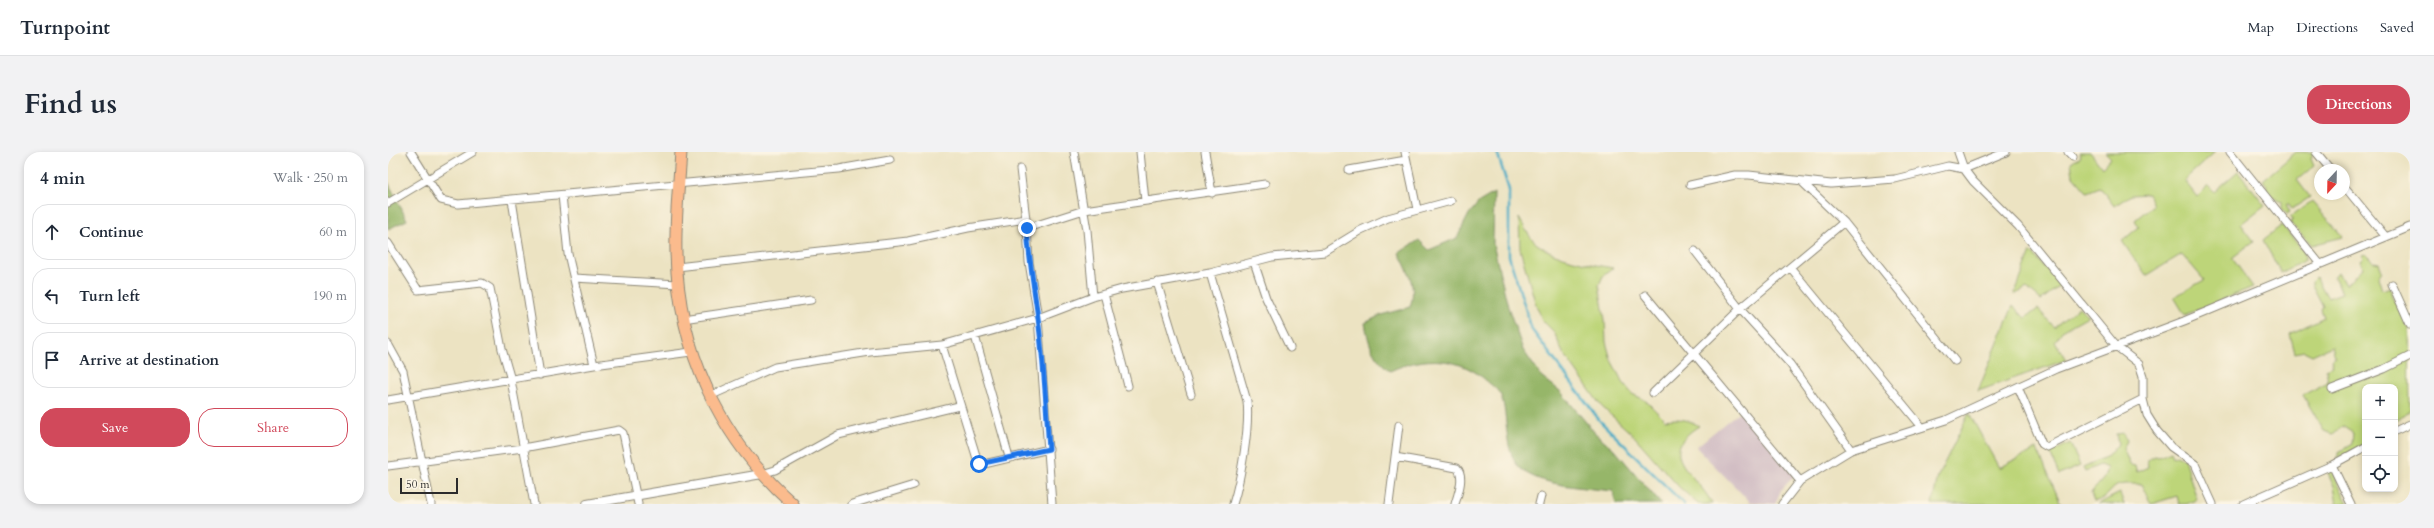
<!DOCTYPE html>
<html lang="en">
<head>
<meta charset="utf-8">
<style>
	:root { --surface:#fff; --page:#f2f2f3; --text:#1f2937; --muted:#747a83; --line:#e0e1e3; --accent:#d1495b }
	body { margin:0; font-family:Cardo,serif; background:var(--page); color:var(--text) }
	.controls { position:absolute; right:12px; bottom:12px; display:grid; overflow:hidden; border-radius:8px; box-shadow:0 2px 6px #0003 }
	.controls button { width:36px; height:36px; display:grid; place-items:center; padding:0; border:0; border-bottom:1px solid var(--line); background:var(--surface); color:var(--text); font:20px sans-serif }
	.compass { position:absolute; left:1926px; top:12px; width:36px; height:36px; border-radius:50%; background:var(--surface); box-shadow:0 2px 6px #0003; rotate:202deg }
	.scale { position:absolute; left:12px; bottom:10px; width:58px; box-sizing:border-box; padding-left:4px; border:2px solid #2b2b2b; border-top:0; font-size:11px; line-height:14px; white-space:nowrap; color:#2b2b2b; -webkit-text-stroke:3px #fcf5e5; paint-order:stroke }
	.stop { position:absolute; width:12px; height:12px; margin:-9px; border:3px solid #1a73e8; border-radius:50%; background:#fff }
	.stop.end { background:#1a73e8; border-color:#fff; box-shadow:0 1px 4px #0008 }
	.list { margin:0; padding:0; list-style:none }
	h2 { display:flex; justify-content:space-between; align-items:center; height:52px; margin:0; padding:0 16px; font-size:17px }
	h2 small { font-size:13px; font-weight:400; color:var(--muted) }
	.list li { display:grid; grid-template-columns:26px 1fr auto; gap:12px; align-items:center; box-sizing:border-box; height:56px; margin:0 8px 8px; padding:0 8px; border:1px solid var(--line); border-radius:16px }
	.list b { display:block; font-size:15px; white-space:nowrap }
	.list em { font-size:13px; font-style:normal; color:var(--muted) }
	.actions { display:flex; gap:8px; padding:12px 16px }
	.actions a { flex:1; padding:9px 0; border:1px solid var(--accent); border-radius:16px; text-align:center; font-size:14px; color:var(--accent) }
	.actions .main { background:var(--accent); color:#fff }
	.icon { flex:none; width:22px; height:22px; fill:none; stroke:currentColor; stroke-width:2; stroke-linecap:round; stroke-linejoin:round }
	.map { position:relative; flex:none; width:2022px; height:352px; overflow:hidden; border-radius:16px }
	header { display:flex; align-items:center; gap:24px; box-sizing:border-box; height:56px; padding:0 20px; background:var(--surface); border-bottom:1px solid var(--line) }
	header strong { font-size:19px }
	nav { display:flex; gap:22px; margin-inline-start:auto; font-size:14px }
	.intro { display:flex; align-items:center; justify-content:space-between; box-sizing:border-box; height:96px; padding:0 24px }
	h1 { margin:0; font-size:28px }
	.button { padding:10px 18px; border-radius:16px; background:var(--accent); color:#fff; font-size:14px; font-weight:700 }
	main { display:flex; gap:24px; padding:0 24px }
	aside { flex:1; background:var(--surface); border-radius:16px; box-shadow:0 2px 6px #0003 }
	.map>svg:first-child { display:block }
	.industrial { fill:#d2bec4 }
	.green { fill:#bdd579; stroke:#748052 }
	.forest { fill:#96b669; stroke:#60704a }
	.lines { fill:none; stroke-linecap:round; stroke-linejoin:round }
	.stream { stroke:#46abc6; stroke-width:2.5 }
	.minor-casing { stroke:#8c8776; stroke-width:9 }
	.tertiary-casing { stroke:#8c8776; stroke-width:10 }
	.trunk-casing { stroke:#8c8776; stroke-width:13 }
	.minor { stroke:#fff; stroke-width:7 }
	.tertiary { stroke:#fff; stroke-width:8 }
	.trunk { stroke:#fbbb8d; stroke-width:11 }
	.route { stroke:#1a73e8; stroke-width:5 }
</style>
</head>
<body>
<header>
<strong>Turnpoint</strong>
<nav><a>Map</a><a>Directions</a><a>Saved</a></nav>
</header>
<div class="intro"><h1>Find us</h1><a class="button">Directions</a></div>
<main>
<aside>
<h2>4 min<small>Walk · 250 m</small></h2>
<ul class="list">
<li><svg class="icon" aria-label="ahead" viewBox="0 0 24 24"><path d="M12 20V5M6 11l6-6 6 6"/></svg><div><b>Continue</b></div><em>60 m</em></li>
<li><svg class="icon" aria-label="left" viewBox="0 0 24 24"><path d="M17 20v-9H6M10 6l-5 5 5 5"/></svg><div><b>Turn left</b></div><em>190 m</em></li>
<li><svg class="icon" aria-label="arrive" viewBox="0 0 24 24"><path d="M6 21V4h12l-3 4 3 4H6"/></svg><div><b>Arrive at destination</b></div></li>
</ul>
<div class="actions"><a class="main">Save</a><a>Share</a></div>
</aside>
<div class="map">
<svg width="2022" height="352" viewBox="0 0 2022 352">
	<rect width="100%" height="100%" fill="#fcf5e5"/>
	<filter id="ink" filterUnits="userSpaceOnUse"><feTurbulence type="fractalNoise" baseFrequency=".025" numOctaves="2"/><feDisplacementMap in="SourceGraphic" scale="8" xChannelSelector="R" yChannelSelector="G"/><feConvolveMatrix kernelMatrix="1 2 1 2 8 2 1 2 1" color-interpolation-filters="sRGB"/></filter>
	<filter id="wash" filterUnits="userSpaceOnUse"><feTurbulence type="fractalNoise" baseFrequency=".012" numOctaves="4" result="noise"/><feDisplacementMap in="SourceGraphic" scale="16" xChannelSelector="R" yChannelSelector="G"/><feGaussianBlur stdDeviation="0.9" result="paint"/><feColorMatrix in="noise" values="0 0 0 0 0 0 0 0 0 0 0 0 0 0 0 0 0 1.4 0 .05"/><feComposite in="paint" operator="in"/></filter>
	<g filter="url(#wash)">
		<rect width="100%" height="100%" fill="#ece3c2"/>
		<path class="industrial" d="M1353,258L1407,323L1393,338L1387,352L1362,350L1308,295Z"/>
		<path class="green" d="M1691,0H1702L1714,16L1723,6L1717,0H1827L1796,28L1809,45L1820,34L1826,40L1850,19L1877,53L1853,72L1866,89L1844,106L1865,135L1797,163L1786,145L1816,128L1794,102L1758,124L1734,89L1751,75L1747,68L1765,53L1760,42L1743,43L1726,54L1712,35L1699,40L1685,24L1683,10L1693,5Z
			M1908,0H1925L1923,7L1926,14L1909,28L1922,45L1904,57L1901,52H1898L1902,60L1899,62L1894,57V49L1877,40L1879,34L1875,28Z
			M1924,49L1955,85L1924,93L1902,71L1905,68L1902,65Z
			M1131,66C1136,74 1141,86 1149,92C1169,107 1201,112 1225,116L1215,124L1211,133L1217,168L1218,190L1223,208L1234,229L1244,242L1257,248L1277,268C1290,266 1300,267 1311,274C1264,303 1312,324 1324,352H1310L1290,334L1247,285L1213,254L1174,199L1166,180L1154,168L1147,150L1132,97Z
			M1894,73L1916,100L1917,108L1893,121L1875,88Z
			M1643,100L1673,133L1653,148L1639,136L1626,143Z
			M1978,102L1986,110L1991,111L1994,119L1990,125L1994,138L2002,135L2004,145L2021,177L2022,257L2007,270V235H1977V292L1948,307L1952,299L1964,292L1965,281L1954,274L1945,282L1936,279L1915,243L1940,230L1938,217L1945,214L1943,207L1947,204L1944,194L1924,203L1916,199L1907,201L1902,182L1936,165L1933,157L1935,154L1924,133V129L1928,125L1940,146L1954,141L1946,125L1950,120L1957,133C1966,127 1967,121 1975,116L1973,109L1976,106L1975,103Z
			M1625,154L1637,166L1650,157L1666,175L1691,155L1700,164L1675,178L1667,189L1678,208L1590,239Z
			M1581,261L1611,316L1649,297L1673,352H1544L1550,324Z
			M1736,281L1739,289L1735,296L1742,313L1747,314L1749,320L1760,315L1759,308L1767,304L1771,305L1783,300L1785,305L1789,303L1796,307L1809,347L1799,352H1791L1789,344L1763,352L1753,332C1745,333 1734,330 1727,335C1720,341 1716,349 1706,349L1703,341L1716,326L1719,316L1712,313L1697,319L1695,315L1720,304L1730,292L1728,282Z
			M1682,291L1692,314L1671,323L1662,301Z
			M1944,318L1960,352H1949L1946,334L1940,321Z
			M1732,341L1736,352H1710Z"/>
		<path class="forest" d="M0,30L19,68L0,77Z
			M1106,41L1105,92L1120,155L1135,198L1153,224L1172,239L1207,281L1226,297L1273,352H1228L1225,339C1200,336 1150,334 1132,316C1115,300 1121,264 1113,244C1111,239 1105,234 1101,231C1073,204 1036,203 1002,219C984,204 981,193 977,171L993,163L1022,155C1029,134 1020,119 1011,101L1031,88L1041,98L1069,86L1081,62L1091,50Z"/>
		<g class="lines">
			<path class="stream" d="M1109,0L1121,38V104L1144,178L1212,269L1296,352"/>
		</g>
	</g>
	<g filter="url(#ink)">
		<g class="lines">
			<g class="minor-casing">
				<path id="minor" d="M23,0L53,48L70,52L451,17L502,8
					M686,0L699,78L705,145
					M752,0L757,49
					M817,0L824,41
					M1017,0L1029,57
					M1570,0L1576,17L1585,29L1630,74L1729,195L1751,212L1755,224V247L1759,263L1769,279L1783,295L1807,312L1825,352
					M1680,0L1685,5
					M1842,0L1932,112
					M1928,0L1943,18
					M632,17L639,76L641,110L650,166L664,352
					M961,18L1018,8
					M1414,30L1456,70L1567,209
					M1302,33L1347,23H1361L1443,32L1507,27L1560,14L1576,17L1618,0
					M1956,34L1998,85
					M174,43L180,102L206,213
					M124,48L152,223
					M0,51L85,0
					M639,76L696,58L877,32
					M0,91L30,138L94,131L102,136L114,197L123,228L146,352
					M1307,99L1352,157L1402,212L1463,298
					M866,110L878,146L902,196
					M289,115L520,89L580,76L638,67
					M1402,115L1534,275
					M822,121L859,249C862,276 853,326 845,352
					M186,126L290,132
					M769,130L803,242
					M2004,132L2022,172
					M716,142L740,234
					M1257,143L1412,329
					M295,167L423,148
					M587,184L621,305
					M0,192L15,219L43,352
					M554,193L590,310L596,312L661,297
					M1630,235L1654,292L1659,295L1755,247
					M1944,237L1996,217L2022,204
					M1265,241L1352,157L1456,70
					M322,244L387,215L482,200L554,193L650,166L705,145L734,137L822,121L884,105L937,100L973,78L1000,66L1063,49
					M0,248L206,213L303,200
					M2007,279L2022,272
					M1007,305L1069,316C1077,324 1070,342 1067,352
					M1944,313L1963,352
					M0,314L135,296L231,278L235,281L250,352
					M374,322L387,318L450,283L571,254
					M464,352L526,333
					M1001,352L1011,273
					M1151,352L1153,344
					M1394,352L1412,329L1463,298L1558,268L1668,217L1796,169L2022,75
					M1855,352L1944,313L1977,295"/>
			</g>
			<g class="tertiary-casing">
				<path id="tertiary" d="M199,352L374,322"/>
			</g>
			<g class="trunk-casing">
				<path id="trunk" d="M293,0C291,33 287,67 288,100C290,198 332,287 405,352"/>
			</g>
			<use href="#minor" class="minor"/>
			<use href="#tertiary" class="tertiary"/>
			<use href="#trunk" class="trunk"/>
		</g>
	</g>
	<g class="lines" filter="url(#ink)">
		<path class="route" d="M591,312L661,297C658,254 656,210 650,166C646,136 641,107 639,76"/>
	</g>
</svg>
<div class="controls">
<button>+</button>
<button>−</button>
<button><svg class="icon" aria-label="locate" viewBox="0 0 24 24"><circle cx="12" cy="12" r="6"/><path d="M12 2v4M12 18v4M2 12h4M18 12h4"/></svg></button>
</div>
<svg class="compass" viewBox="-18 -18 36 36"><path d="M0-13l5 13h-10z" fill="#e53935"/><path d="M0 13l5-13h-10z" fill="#747a83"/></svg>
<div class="scale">50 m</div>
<div class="stop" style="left:591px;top:312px"></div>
<div class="stop end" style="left:639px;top:76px"></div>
</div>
</main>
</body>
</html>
